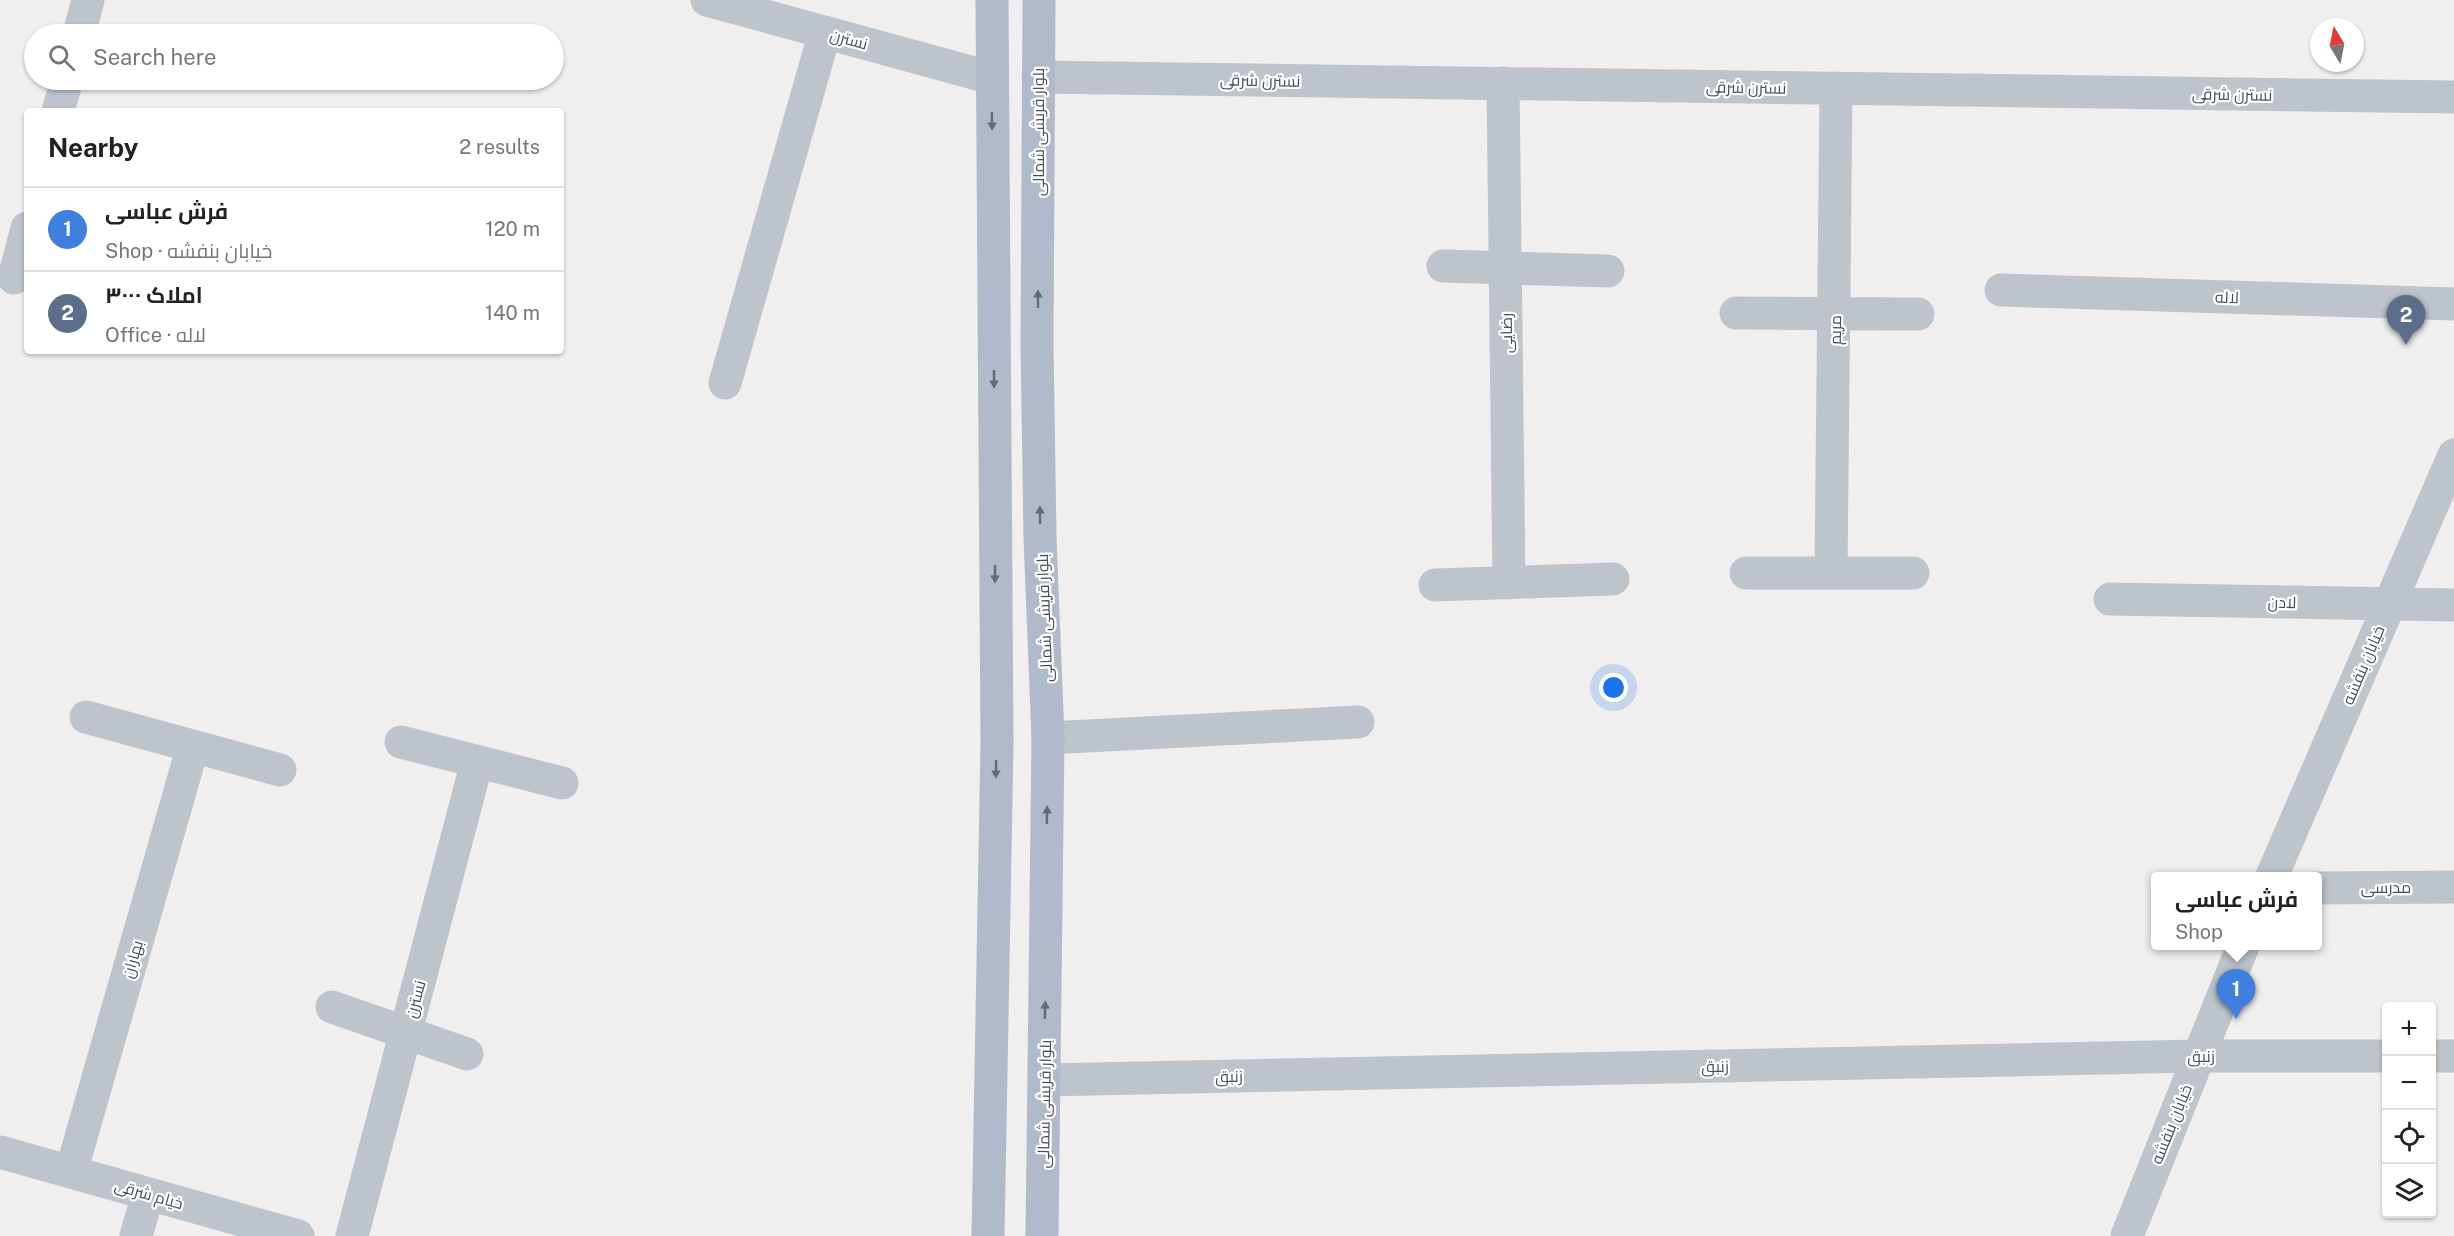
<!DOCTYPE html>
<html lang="en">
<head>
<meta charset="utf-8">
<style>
	:root { --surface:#fff; --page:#f2f2f2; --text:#222; --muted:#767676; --line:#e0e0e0; --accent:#111827 }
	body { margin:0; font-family:"Public Sans",Cairo,sans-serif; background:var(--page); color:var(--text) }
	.controls { position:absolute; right:18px; bottom:18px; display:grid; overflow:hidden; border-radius:6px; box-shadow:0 2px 4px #0004 }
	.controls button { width:54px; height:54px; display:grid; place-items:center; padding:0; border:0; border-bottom:2px solid var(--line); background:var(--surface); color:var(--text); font:30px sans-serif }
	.compass { position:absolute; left:2310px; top:18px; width:54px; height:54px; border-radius:50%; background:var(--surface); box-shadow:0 2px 4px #0004; rotate:350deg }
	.you { position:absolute; left:1614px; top:688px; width:21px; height:21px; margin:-15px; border:4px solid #fff; border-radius:50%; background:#1a73e8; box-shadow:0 0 0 9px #1a73e833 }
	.badge { display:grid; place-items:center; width:39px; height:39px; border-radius:50%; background:var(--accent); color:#fff; font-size:20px; font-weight:700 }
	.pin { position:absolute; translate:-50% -50px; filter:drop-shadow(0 2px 3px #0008) }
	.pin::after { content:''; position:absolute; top:32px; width:21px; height:18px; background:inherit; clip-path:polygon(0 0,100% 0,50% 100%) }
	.popup { position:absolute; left:2151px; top:872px; width:171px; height:78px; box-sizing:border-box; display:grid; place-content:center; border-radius:6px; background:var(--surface); filter:drop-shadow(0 2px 4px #0005); font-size:20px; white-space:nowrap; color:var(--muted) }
	.popup b { font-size:22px; color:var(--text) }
	.popup::after { content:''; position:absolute; left:50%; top:100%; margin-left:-12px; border:12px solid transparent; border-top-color:var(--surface) }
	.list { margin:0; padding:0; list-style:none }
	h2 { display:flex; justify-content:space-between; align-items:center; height:78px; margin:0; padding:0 24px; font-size:26px }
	h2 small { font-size:20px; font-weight:400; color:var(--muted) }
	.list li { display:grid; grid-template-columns:39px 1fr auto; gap:18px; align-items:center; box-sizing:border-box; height:84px; padding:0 24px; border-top:2px solid var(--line) }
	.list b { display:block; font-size:22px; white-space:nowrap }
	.list p { margin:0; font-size:20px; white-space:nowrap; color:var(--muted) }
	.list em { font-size:20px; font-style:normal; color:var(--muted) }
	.icon { flex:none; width:33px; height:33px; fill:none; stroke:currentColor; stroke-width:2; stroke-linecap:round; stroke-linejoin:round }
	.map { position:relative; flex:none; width:2454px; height:1236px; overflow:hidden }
	.search { position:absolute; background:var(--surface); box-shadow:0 2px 4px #0004; left:24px; top:24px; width:540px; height:66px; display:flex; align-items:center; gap:15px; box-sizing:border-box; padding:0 21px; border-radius:33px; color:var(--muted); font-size:22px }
	.panel { position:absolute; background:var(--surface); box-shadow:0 2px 4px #0004; left:24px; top:108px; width:540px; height:246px; border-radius:6px }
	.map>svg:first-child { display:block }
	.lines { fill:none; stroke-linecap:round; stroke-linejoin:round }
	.minor { stroke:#bec4cc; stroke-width:33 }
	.major { stroke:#b0baca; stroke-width:33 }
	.oneway { fill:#626a76 }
	.labels { text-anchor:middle; stroke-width:4.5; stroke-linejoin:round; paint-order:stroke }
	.street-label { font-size:16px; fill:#484f5a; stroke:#fff }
</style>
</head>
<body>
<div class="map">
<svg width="2454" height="1236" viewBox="0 0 2454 1236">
	<rect width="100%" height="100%" fill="#f0eeee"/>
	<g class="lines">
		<path class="minor" d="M707,0L992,78
			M79,34L88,0
			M1038,77L2454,97
			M1503,83L1509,583
			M58,111L67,80
			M1443,266L1608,271
			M14,278L27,228
			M2001,290L2454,304
			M1736,313L1918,314
			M725,383L825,32
			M1831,572L1836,88
			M1746,573H1913
			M1435,585L1613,579
			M2110,599L2454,605
			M86,717L280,770
			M1048,738L1358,722
			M401,742L562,783
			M2272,876L2454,455
			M2317,888L2454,887
			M332,1007L467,1054
			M2432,1056H2454
			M1044,1080L2198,1056H2386
			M0,1152L298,1236
			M71,1172L193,746
			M136,1236L148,1194
			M352,1236L477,762
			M2127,1236L2243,946"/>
		<path class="major" d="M1039,0L1037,343L1040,538L1048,738L1042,1236
			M988,1236L997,743L992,0"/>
	</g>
	<defs><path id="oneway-solid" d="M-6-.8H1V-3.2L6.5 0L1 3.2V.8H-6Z" transform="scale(1.5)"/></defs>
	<g class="oneway">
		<use href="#oneway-solid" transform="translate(992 121) rotate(89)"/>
		<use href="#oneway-solid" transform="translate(1038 299) rotate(-90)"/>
		<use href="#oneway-solid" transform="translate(994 379) rotate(90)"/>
		<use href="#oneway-solid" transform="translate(1040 515) rotate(-91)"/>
		<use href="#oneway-solid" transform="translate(995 574) rotate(90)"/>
		<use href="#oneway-solid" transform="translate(996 769) rotate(91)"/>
		<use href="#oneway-solid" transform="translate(1047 815) rotate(-89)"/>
		<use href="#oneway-solid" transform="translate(1045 1010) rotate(-89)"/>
	</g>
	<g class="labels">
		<g class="street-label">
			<text transform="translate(849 39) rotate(15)" y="6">نسترن</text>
			<text transform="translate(1260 80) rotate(1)" y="6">نسترن شرقی</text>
			<text transform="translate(1746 87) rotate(1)" y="6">نسترن شرقی</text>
			<text transform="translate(2232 94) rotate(1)" y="6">نسترن شرقی</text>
			<text transform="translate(1038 132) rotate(-90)" y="6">بلوار قریشی شمالی</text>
			<text transform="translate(2227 297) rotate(2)" y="6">لاله</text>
			<text transform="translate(1835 330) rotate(-89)" y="6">مریم</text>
			<text transform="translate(1506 333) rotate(-91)" y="6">رضایی</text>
			<text transform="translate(2282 602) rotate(1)" y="6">لادن</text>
			<text transform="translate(1044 618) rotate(-92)" y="6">بلوار قریشی شمالی</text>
			<text transform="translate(2363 665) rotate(-67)" y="6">خیابان بنفشه</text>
			<text x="2386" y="893">مدرسی</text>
			<text transform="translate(132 959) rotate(-74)" y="6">بهاران</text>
			<text transform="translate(415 999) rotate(-75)" y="6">نسترن</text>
			<text transform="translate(2201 1056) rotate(-1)" y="6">زنبق</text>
			<text transform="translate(1715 1066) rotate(-1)" y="6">زنبق</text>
			<text transform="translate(1229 1076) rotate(-1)" y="6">زنبق</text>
			<text transform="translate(1044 1104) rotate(-89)" y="6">بلوار قریشی شمالی</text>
			<text transform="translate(2171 1124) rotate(-68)" y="6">خیابان بنفشه</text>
			<text transform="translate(149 1194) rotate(16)" y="6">خیام شرقی</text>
		</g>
	</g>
</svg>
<div class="controls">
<button>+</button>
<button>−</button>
<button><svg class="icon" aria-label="locate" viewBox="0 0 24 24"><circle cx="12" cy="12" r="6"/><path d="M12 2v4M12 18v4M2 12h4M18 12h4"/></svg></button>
<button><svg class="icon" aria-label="layers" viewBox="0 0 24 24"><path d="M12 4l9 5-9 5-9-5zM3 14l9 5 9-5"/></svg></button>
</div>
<svg class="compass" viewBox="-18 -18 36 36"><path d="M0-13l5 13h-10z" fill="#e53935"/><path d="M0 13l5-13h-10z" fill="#767676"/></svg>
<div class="you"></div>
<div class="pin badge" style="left:2236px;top:1019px;background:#3f7fe0">1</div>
<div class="popup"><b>فرش عباسی</b>Shop</div>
<div class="pin badge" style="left:2406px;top:345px;background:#5c6f8a">2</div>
<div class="search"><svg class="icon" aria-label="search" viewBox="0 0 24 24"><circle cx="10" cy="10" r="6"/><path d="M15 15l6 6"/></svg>Search here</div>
<section class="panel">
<h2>Nearby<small>2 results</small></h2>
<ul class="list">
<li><span class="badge" style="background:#3f7fe0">1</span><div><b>فرش عباسی</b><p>Shop · خیابان بنفشه</p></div><em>120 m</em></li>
<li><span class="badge" style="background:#5c6f8a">2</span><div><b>املاک ۳۰۰۰</b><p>Office · لاله</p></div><em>140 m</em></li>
</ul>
</section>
</div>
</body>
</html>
